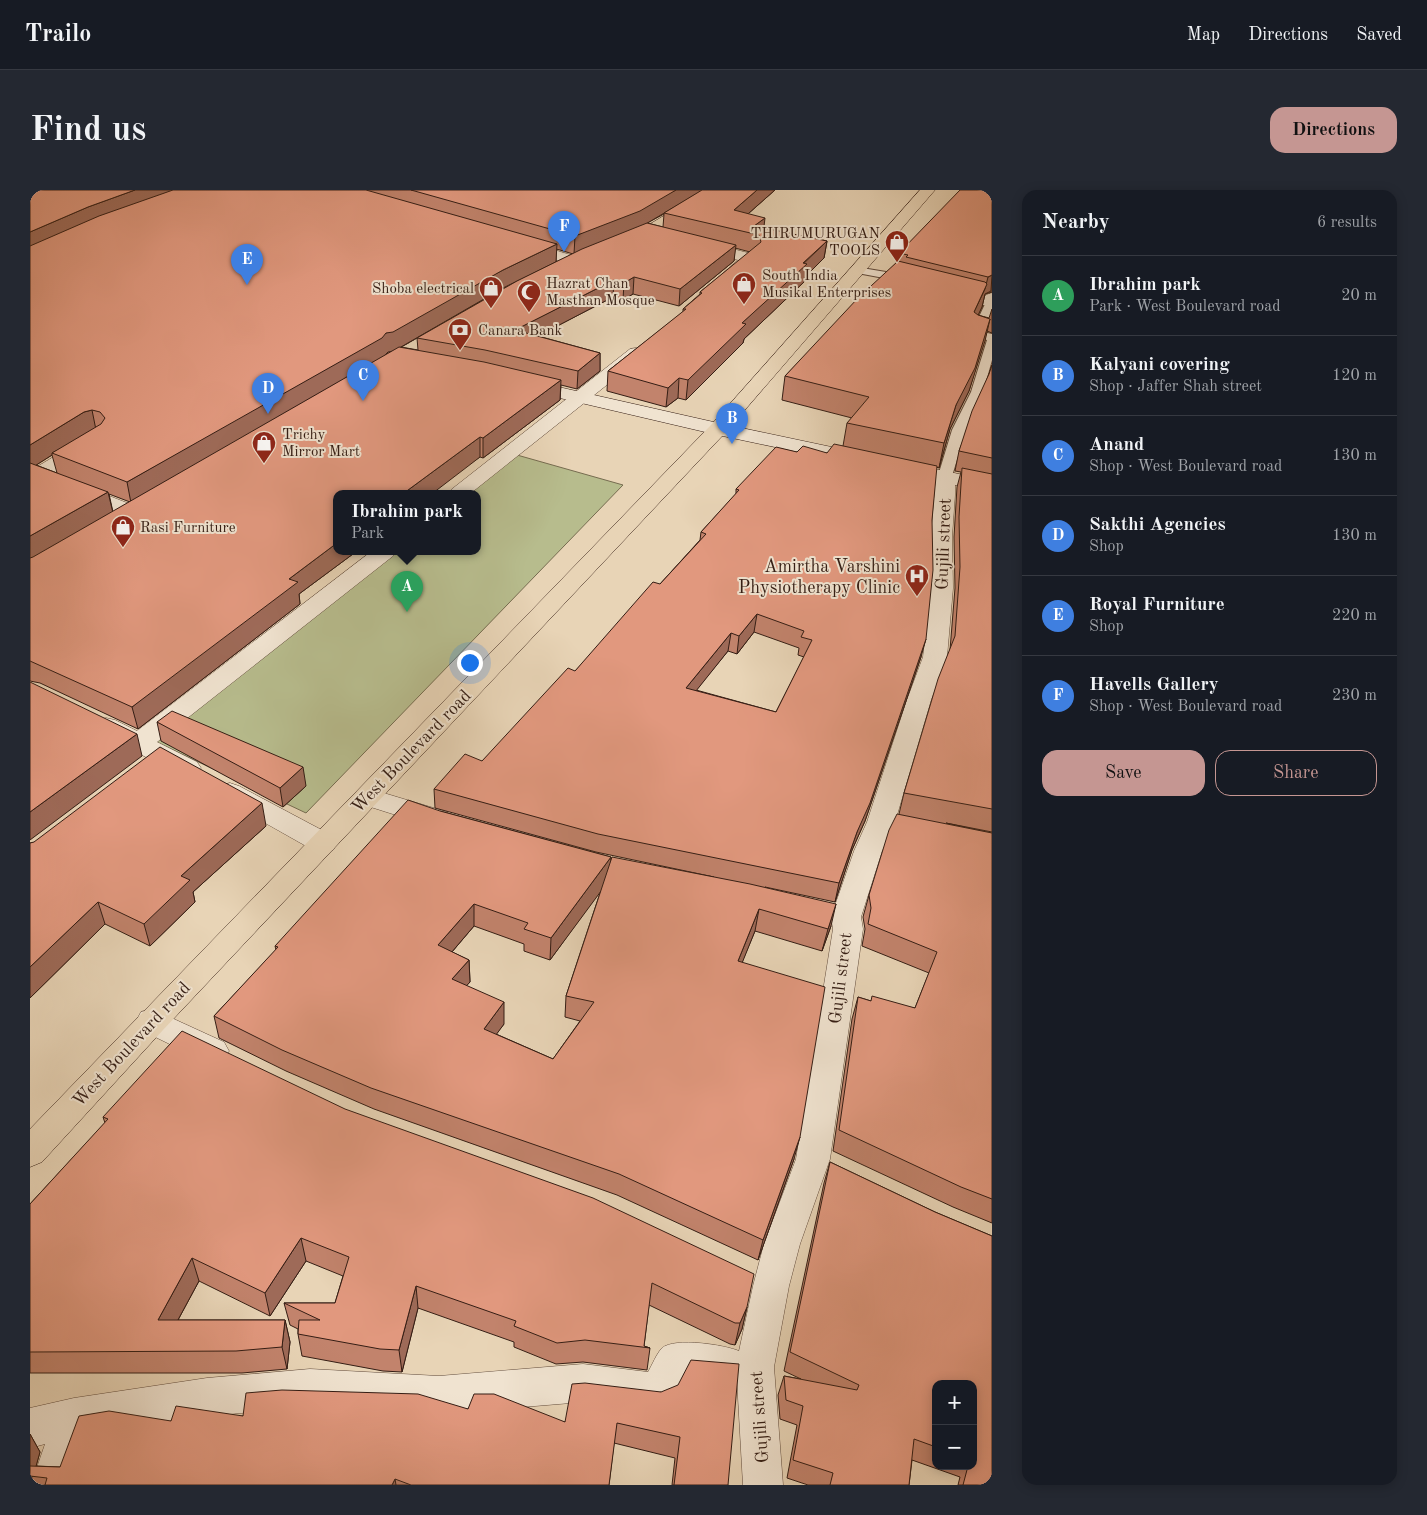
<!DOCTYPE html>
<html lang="en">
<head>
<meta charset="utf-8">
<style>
	:root { --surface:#171b24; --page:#242831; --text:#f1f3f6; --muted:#9ea1a6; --line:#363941; --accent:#c59692 }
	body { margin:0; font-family:"Old Standard TT",serif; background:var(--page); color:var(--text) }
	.controls { position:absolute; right:15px; bottom:15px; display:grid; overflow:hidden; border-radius:10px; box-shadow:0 2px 12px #0003 }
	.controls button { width:45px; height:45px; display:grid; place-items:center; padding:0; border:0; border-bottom:1px solid var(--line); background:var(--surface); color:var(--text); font:25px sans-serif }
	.you { position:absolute; left:439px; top:472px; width:18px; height:18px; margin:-12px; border:4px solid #fff; border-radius:50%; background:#1a73e8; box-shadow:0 0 0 8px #1a73e833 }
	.badge { display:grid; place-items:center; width:32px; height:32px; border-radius:50%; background:var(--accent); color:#fff; font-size:16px; font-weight:700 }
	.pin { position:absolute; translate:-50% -41px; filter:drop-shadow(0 1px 2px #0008) }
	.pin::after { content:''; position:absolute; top:26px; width:18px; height:15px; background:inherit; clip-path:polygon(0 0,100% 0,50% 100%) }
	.popup { position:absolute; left:303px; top:300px; width:148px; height:65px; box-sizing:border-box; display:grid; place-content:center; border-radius:10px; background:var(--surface); filter:drop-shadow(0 1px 4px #0005); font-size:16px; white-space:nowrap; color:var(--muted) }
	.popup b { font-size:19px; color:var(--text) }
	.popup::after { content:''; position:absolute; left:50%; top:100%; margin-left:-10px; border:10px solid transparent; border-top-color:var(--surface) }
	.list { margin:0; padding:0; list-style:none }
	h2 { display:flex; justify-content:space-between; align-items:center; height:65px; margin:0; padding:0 20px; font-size:21px }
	h2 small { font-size:16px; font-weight:400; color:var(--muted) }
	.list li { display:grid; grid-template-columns:32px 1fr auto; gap:15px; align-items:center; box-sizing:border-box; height:80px; padding:0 20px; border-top:1px solid var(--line) }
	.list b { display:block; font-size:19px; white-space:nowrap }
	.list p { margin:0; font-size:16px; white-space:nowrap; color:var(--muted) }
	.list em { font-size:16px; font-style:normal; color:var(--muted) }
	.actions { display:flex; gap:10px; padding:15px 20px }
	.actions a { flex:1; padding:11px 0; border:1px solid var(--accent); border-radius:15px; text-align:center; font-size:18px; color:var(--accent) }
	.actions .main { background:var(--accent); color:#111 }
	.map { position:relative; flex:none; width:962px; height:1295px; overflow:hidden; border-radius:15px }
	header { display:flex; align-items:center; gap:30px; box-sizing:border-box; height:70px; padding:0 25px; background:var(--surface); border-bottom:1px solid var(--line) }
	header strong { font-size:24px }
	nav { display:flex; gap:28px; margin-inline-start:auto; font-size:18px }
	.intro { display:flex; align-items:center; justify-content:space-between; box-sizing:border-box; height:120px; padding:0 30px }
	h1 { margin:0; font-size:35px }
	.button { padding:12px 22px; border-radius:15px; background:var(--accent); color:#111; font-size:18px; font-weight:700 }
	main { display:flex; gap:30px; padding:0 30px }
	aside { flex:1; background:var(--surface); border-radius:15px; box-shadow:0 2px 12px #0003 }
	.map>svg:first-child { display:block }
	.green { fill:#b7bc8d; stroke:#766c50 }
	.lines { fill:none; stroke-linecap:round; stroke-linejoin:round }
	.lane-casing { stroke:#614b3c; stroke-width:2 }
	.street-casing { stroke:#614b3c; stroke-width:1 }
	.secondary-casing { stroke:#341d14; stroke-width:1 }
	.primary-casing { stroke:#341d14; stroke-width:1 }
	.lane { fill:#f0e3d0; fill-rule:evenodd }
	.street { fill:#f0e3d0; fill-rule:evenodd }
	.secondary { fill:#f0e3d0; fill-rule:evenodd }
	.primary { fill:#e8d4b6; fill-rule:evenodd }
	.wall { fill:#c2836c; stroke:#341d14; fill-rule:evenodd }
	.shaded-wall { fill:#9e6a58; stroke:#341d14 }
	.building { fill:#e1987e; stroke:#341d14; fill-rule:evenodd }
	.labels { text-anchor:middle; stroke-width:4; stroke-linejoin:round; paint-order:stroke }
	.far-poi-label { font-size:15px; fill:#341d14; stroke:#f0e3d0; text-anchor:start }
	.street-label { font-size:18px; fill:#341d14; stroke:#f0e3d0 }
	.poi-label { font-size:18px; fill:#341d14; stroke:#f0e3d0; text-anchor:end }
</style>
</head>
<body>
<header>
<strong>Trailo</strong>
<nav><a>Map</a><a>Directions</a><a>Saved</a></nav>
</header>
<div class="intro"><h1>Find us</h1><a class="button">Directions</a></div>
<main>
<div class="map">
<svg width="962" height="1295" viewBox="0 0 962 1295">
	<rect width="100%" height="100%" fill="#e8d4b6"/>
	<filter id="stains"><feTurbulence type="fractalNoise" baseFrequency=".004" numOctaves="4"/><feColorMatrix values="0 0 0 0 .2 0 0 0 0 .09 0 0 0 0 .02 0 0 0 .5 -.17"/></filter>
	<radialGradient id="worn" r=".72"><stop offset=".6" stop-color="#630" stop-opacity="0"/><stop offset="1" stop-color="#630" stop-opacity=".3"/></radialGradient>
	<path class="green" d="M487,265L593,295L276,623L122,550L364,361H447V303H438Z"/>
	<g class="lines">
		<g class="lane-casing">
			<path id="lane" d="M826,77L856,82L882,90L884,92L878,95L854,88L822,82L821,80L822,78Z
				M939,103L962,109V124L953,142L962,144V170L953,202L936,240L922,286L915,290L908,286L922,240L941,202L957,150L943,146L941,144L955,114L935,108L933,106Z"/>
		</g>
		<g class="street-casing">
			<path id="street" d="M491,50L551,68L553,71L551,74L545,76L486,58L483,55L486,52Z
				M668,50L726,65L728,68L703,90H691L689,87L708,70L663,58L660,55L663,52Z
				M962,103V115H952L950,111L956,105Z
				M606,158L612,159L615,163L612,167L441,303H419L422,299L600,159Z
				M57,249L64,251L67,255L64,259L23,284L110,318L113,322L110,326L103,328L96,326L0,289V281L50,251Z
				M915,280L922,282L925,286V305L922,347L923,398L917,467L901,510L865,632L852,661L831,727L833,739L800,969L770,1054L759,1096L744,1177L753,1295H713L707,1190L698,1193L656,1190L642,1215L628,1221L553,1212L409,1224L280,1217L177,1226L58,1245L41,1295H1L15,1254L0,1258V1218L44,1208L177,1188L280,1179L409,1186L553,1174L618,1182C622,1175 627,1163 632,1158C645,1147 695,1155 709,1161L723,1096L734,1054L766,969L803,739L801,727L824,661L837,632L877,510L893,467L901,398L900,347L905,286L908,282Z
				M342,361H366L363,366L127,552L167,572L171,578L167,584L158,587L149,584L67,542L63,536L67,530L76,528L85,530L107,541Z
				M200,593L209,596L303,646L307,653L303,660L293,663L283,660L191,608L187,602L191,596Z
				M337,598L417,622L421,629L417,636L407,638L328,613L324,607L328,601Z
				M122,819L194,852L199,861L194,870L183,874L172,870L111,840L106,831L111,822Z"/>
		</g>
		<g class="secondary-casing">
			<path id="secondary" d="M493,189L688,233L962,291V303L688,245L487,198L484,194L487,190Z"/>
		</g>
		<g class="primary-casing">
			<path id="primary" d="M677,0H694C685,12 602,59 588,55L585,52L588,49L610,40Z
				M890,0H905L695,243L133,840L12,972L0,977V939L681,235Z
				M420,132L426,133L429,137L426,141L355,182L349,183L343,182L340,178L343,174L414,133Z"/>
		</g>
		<use href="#lane" class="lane"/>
		<use href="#street" class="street"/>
		<use href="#secondary" class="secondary"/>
		<use href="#primary" class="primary"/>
	</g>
	<path class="wall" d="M0,0H745L718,24L734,38L797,51L794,68L775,87L774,92L714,149L713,153L656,210L648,208L636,217L577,201L578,181L653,122V119L670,104V102L720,62L705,58L704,71L649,116L603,104L593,110L583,107L508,146L570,163V181L547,199L531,195L530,210L453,268L450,267L307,361H327L269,404L270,414L108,539L10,493L0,491ZM634,24L633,37L617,33ZM526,59L530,60L543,64L526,72ZM473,98L387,148L388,160L371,157ZM22,265L27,283L6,275ZM79,304L100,312L83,322Z
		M962,0V102L955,104L952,117L948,125L959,128L962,119V143L957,141L939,201L920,239L909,278L906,277L891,467L835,631L822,660L805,712L735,697L801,736L792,761L725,741L712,772L764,969L728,1070L587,1005L344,919L256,881L189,848L184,826L246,760L245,756L410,621L581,667V671L684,687L566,662L405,618L404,599L452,571L545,481L630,394L670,350L671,342L706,304V299L767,262L797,263L813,256L817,233L822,228L752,210L755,186L868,71L869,63ZM724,442L769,458L768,465L774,467L746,522L666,500L698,461L707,464ZM571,700L536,806L535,827L550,831L523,869L466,844L474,834L436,796L440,792L439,770L422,762L444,736L494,754V761L520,770Z
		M962,175V642L916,633L962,643V1033L923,1017L803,961L822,829L828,807L841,811L885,818L899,783L832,756L835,739L833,727L839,705L869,624L874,603L920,460L925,398L924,347L927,297L931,282L925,281L929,261L959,184Z
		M127,532L276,596L253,617L131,551Z
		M236,636L163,702L165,712L120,756L75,734L0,808V653Z
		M73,927L717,1117L712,1139L705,1155L700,1154L619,1115L614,1156L620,1158L617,1180L553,1172L526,1174L484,1157V1152L388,1118L372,1182L353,1181L272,1166L268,1144V1139L260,1135L254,1113H305L313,1086L276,1071L240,1126L169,1091L148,1130H255L260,1152L257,1179L212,1183H0V1014L75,933Z
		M800,972L905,1022L962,1046V1295H928L930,1287L882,1270L879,1295H778L757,1288L767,1235L750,1229L748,1205L754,1186L771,1189L754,1181L794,993ZM906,1194H943V1276H906Z
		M631,1202L698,1295H642L645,1268L584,1253L579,1295H0V1244L10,1262L6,1276L30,1277L141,1231L213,1226L438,1219L535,1232Z"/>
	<path class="shaded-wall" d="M105,0H155L0,62V42L58,17Z
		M646,0H673L609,38L544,64L545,46Z
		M727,0H745L702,38L704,20Z
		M735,28L733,45L724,36Z
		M797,51L794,68L775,87L774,92L714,149L713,153L656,210L658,190L712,133Z
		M527,54L526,72L473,98L364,161L358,162L353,167L101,313L97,292L356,143L473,80Z
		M706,55L704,71L649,116L650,99Z
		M962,85L961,101L955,104L952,117L939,144L944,122L955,99L958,87Z
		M604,87L603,104L593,110L594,93Z
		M584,90L583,107L485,158V140Z
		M960,129L955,151L939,201L920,239L909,278L914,253L926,215Z
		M570,163V181L547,199L548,181Z
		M649,188L648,208L636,217L638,198Z
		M531,190L530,210L453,268V248Z
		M62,220L66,240L22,263V265L0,279V255L54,222Z
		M450,247V267L403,303H374Z
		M78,302L83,323L0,371V346Z
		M307,353V361H327L269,404L270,414L108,539L102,517L259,389Z
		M727,424L724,442L707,464L709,446Z
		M701,443L698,461L654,516L656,498Z
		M896,449L891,467L835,631L822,660L805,712L809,693L827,642Z
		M107,544L112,566L0,650V622Z
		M273,577L276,596L253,617L250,598Z
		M232,613L236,636L163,702L165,712L120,756L114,734L151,686Z
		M581,667L580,689L520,770L521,748Z
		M68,712L75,734L0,808V777Z
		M444,714V736L409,777L408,755Z
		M806,714L801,736L792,761L798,739Z
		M729,719L725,741L704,793L708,771Z
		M439,770L440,792L423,811L422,789Z
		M474,812V834L455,860L454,839Z
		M770,947L764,969L728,1070L733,1050Z
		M271,1048L276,1071L240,1126L235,1103Z
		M162,1068L169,1091L136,1152L128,1130Z
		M386,1096L388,1118L372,1182L369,1160Z
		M717,1117L712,1139L705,1155L710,1133Z
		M255,1130L260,1152L257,1179L252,1157Z
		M0,1244L10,1262L3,1287L0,1286Z
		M365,1289L366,1295H362Z"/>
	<path class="building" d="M0,0H105L58,17L0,42Z
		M143,0H336L527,54L473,80L363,142L356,143L352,148L97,292L22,263L71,234L75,228L70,222L62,220L54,222L0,255V56L69,26Z
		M381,0H646L610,21L545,46Z
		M672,0H727L704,20L735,28L724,36L797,51L773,73L777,74L712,133L716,134L658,190L649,188L638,198L578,181L656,119H653L672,103L670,102L731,52L729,45L634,23Z
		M930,0H962V85L958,87L876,67L878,65L869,63Z
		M617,33L706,55L650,99L604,87L594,93L584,90L485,140L570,163L548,181L455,160L387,148L487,91L552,59Z
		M868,71L955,92L957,94L944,122L948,125L960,129L945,178L926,215L914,253L817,233L839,207L755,186L828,108Z
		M369,157L454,172L531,190L453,248L450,247L374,303H307V353L259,389L268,392L102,517L0,471V368L3,367Z
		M962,175V268L929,261L942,221L959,184Z
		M804,254L907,276L902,330L903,380L896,449L840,613L827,642L809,693L568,644L404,599L435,564L452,571L538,478L545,481L623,392L630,394L676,344L671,342L709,300L706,299L746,257L767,262L773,256L797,263ZM727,424L774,441L771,447L782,450L746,522L656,498L701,443L709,446Z
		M0,273L78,302L0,346Z
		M932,278L962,284V619L874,603L908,489L925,446L930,377L929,327Z
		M0,492L107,544L0,622Z
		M142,521L273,577L250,598L127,532Z
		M130,557L232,613L151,686L160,690L114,734L68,712L0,777V653L4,652Z
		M378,610L410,621L581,667L521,748L494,739L498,733L444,714L408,755L439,770L422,789L474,812L454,839L523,869L564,812L536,806L582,667L720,694L806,714L798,739L729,719L708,771L795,797L770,947L733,1050L589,984L341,898L252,860L184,826L248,757L245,756Z
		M867,624L962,643V1009L931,997L809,940L828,807L841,811L842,806L885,818L907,762L838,734L841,718L839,705L859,640Z
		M152,841L315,919L563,1008L724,1084L717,1117L710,1133H705L622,1093L614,1156L620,1158L555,1150L527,1153L484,1136L486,1131L386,1096L369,1160L350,1159L268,1144L269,1130H290L254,1113H305L319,1067L271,1048L235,1103L162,1068L128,1130H255L252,1157L206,1161L0,1162V1014L78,929L73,927Z
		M800,972L905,1022L962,1046V1295H933L938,1276H943V1194H906V1257L884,1249L879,1295H800L803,1283L763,1270L773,1216L756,1210L754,1186L827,1200L829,1195L760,1162Z
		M661,1170L709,1174L698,1295H644L650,1247L587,1233L579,1295H381L365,1289L362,1295H15L17,1288L0,1286V1276L30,1277L49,1226L79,1221L141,1231L146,1216L213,1226L216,1203L252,1200L388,1204L438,1219L444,1204H464L535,1232L542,1194L555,1193L631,1202L648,1195Z"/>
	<defs>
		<g id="shop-pin" transform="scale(1.25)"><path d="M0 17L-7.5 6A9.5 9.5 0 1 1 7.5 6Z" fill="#8f2418" stroke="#f0e3d0"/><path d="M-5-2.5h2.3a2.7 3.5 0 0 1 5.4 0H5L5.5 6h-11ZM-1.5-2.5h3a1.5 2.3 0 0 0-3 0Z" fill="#fff"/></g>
		<g id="mosque-pin" transform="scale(1.25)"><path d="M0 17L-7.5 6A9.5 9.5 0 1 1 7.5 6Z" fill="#8f2418" stroke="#f0e3d0"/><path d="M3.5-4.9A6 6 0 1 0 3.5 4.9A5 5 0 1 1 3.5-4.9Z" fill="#fff"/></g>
		<g id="bank-pin" transform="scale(1.25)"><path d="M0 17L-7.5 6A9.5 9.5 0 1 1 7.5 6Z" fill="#8f2418" stroke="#f0e3d0"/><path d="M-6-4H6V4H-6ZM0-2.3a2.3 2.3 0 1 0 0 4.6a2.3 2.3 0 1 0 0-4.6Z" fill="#fff"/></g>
		<g id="hospital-pin" transform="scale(1.25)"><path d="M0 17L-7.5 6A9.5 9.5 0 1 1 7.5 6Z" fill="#8f2418" stroke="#f0e3d0"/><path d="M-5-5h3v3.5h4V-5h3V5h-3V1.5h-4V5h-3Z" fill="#fff"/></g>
	</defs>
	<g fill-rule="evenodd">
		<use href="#shop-pin" x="867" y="52"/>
		<use href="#shop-pin" x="714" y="94"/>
		<use href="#shop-pin" x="461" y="98"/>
		<use href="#mosque-pin" x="499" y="102"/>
		<use href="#bank-pin" x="430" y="140"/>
		<use href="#shop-pin" x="234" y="253"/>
		<use href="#shop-pin" x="93" y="337"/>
		<use href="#hospital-pin" x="887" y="386"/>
	</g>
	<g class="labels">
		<g class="far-poi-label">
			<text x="850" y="48" text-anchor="end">THIRUMURUGAN<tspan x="850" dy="17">TOOLS</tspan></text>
			<text x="732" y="90">South India<tspan x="732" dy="17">Musikal Enterprises</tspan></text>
			<text x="516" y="98">Hazrat Chan<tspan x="516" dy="17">Masthan Mosque</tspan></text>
			<text x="444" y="103" text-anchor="end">Shoba electrical</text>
			<text x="448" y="145">Canara Bank</text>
			<text x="252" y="249">Trichy<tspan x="252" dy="17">Mirror Mart</tspan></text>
			<text x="110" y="342">Rasi Furniture</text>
		</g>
		<g class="street-label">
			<text transform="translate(913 354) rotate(-88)" y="6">Gujili street</text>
			<text transform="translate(381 561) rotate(-46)" y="6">West Boulevard road</text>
			<text transform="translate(810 788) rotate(-83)" y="6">Gujili street</text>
			<text transform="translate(101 854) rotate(-47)" y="6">West Boulevard road</text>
			<text transform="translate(729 1227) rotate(-94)" y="6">Gujili street</text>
		</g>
		<g class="poi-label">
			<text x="870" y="382">Amirtha Varshini<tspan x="870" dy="21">Physiotherapy Clinic</tspan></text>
		</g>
	</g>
	<rect width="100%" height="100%" filter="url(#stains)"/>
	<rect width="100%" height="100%" fill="url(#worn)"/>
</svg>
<div class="controls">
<button>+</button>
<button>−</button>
</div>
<div class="you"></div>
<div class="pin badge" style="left:377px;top:422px;background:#2e9e5b">A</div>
<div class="popup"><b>Ibrahim park</b>Park</div>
<div class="pin badge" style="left:702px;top:254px;background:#3f7fe0">B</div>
<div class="pin badge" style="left:333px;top:211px;background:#3f7fe0">C</div>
<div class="pin badge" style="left:238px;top:224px;background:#3f7fe0">D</div>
<div class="pin badge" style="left:217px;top:95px;background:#3f7fe0">E</div>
<div class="pin badge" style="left:534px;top:62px;background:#3f7fe0">F</div>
</div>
<aside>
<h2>Nearby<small>6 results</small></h2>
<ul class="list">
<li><span class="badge" style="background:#2e9e5b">A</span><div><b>Ibrahim park</b><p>Park · West Boulevard road</p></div><em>20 m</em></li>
<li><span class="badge" style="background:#3f7fe0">B</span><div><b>Kalyani covering</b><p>Shop · Jaffer Shah street</p></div><em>120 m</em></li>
<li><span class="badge" style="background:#3f7fe0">C</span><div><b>Anand</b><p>Shop · West Boulevard road</p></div><em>130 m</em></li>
<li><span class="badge" style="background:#3f7fe0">D</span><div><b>Sakthi Agencies</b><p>Shop</p></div><em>130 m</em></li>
<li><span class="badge" style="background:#3f7fe0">E</span><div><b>Royal Furniture</b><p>Shop</p></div><em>220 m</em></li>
<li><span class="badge" style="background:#3f7fe0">F</span><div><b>Havells Gallery</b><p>Shop · West Boulevard road</p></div><em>230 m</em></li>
</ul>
<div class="actions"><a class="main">Save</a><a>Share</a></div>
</aside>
</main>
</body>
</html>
